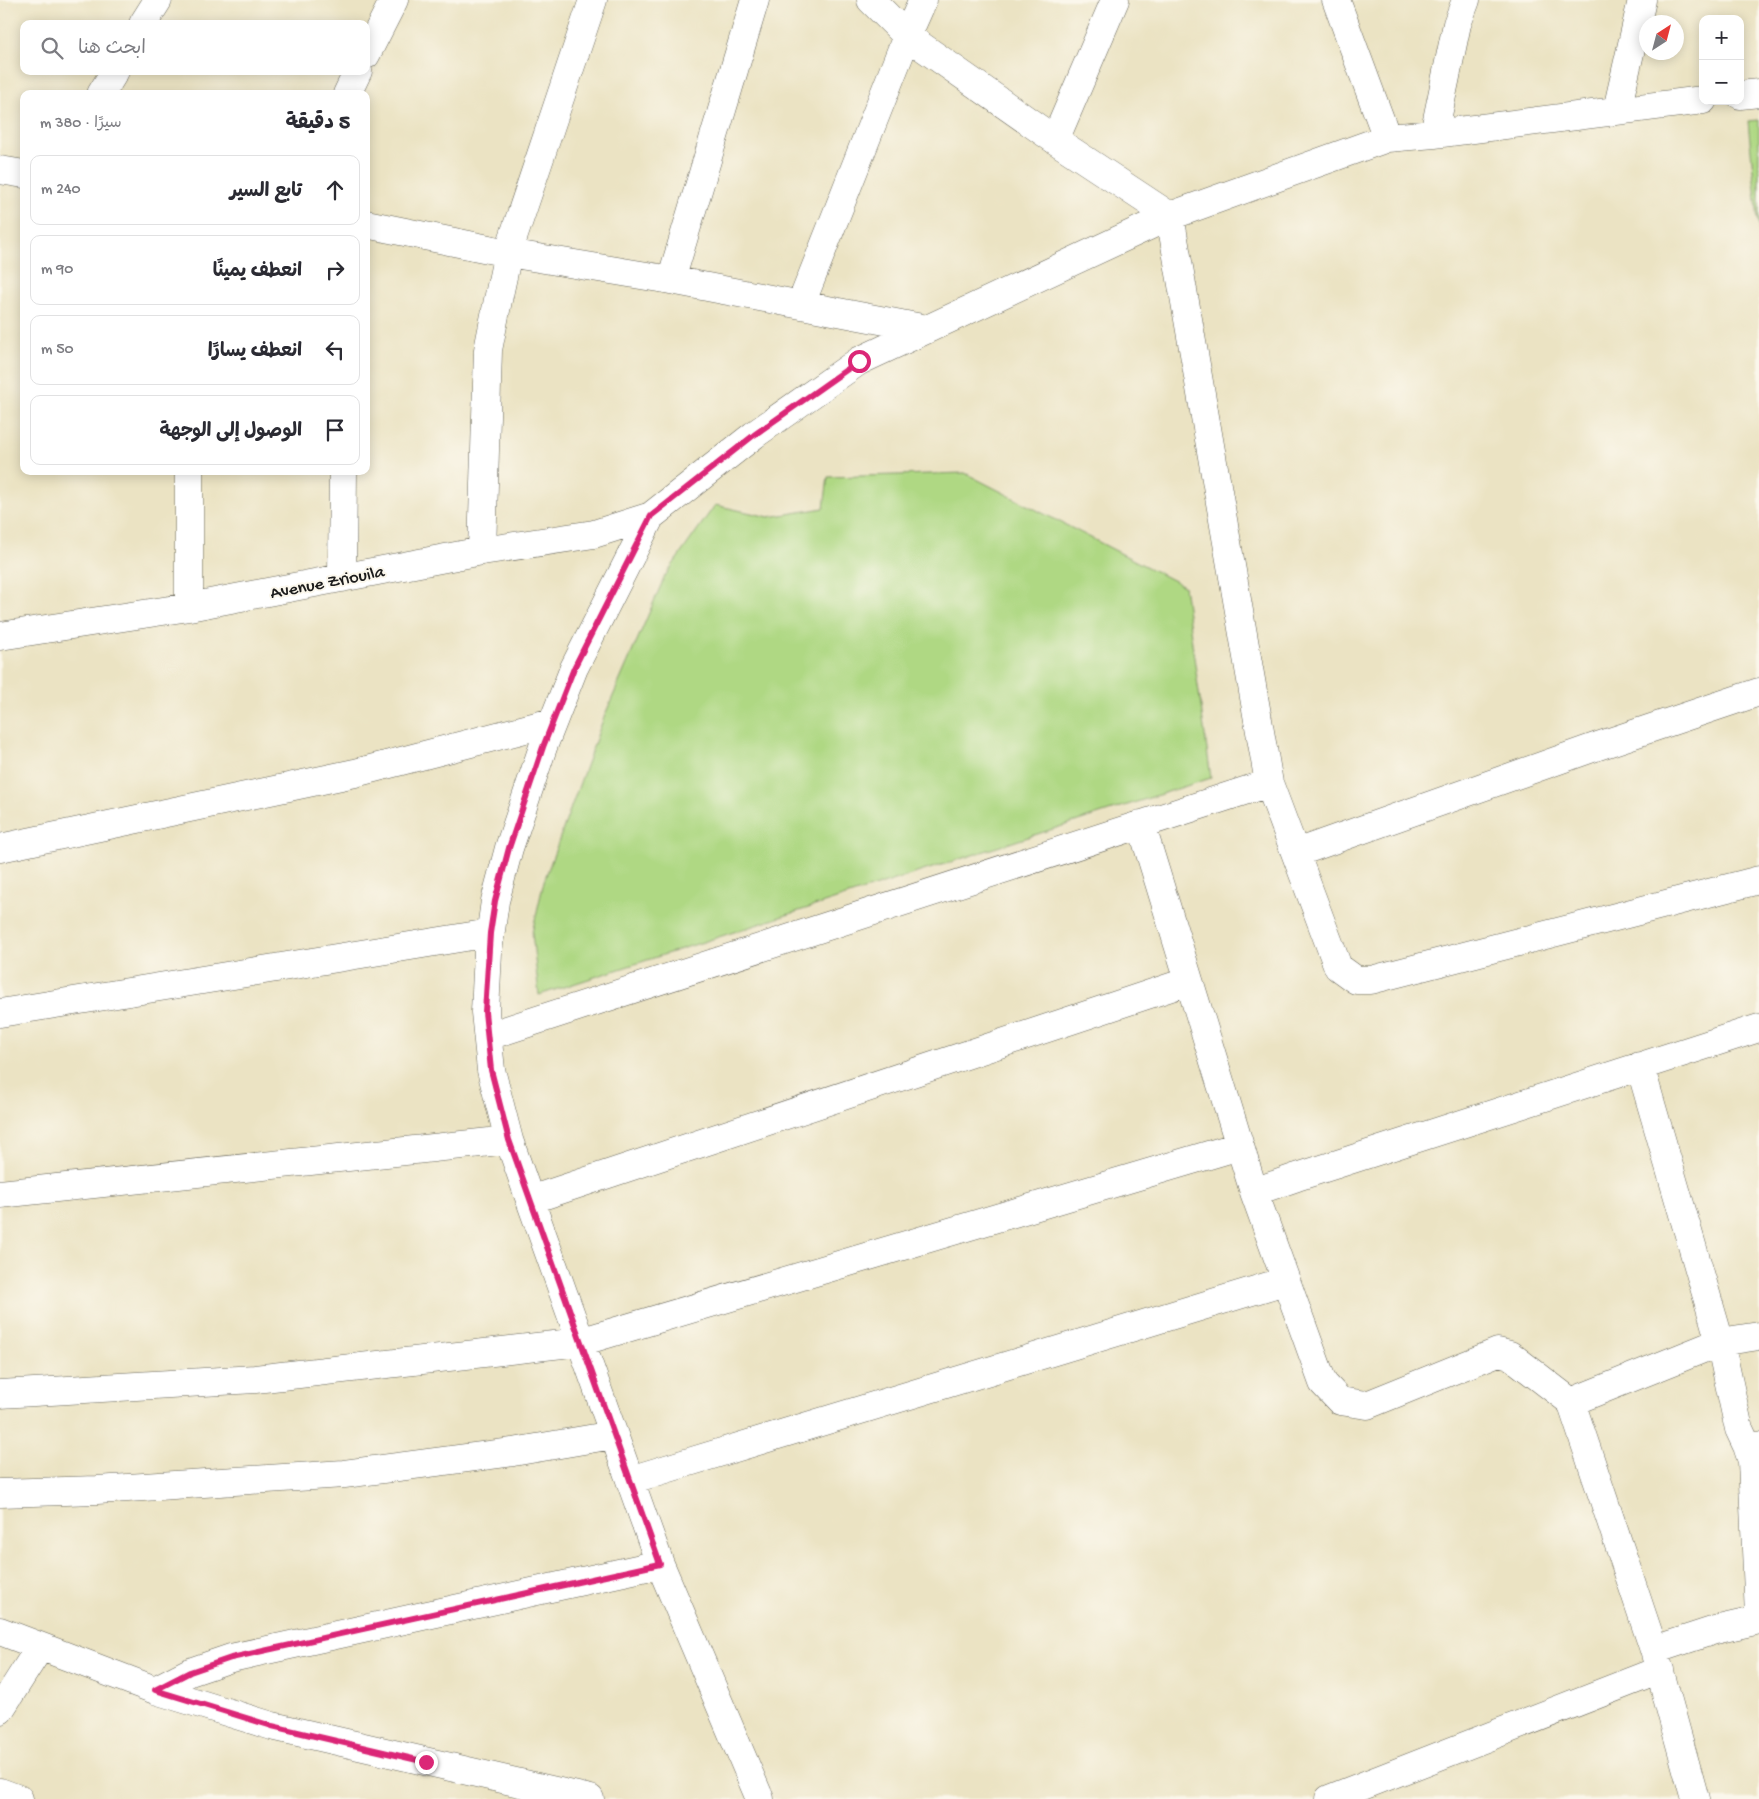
<!DOCTYPE html>
<html lang="ar">
<head>
<meta charset="utf-8">
<style>
	:root { --surface:#fff; --page:#f7f7f7; --text:#2b2b33; --muted:#7c7c81; --line:#e1e1e2 }
	body { margin:0; font-family:"Gochi Hand","Playpen Sans Arabic",sans-serif; background:var(--page); color:var(--text); direction:rtl }
	.controls { position:absolute; right:15px; top:15px; display:grid; overflow:hidden; border-radius:10px; box-shadow:0 2px 12px #0003 }
	.controls button { width:45px; height:45px; display:grid; place-items:center; padding:0; border:0; border-bottom:1px solid var(--line); background:var(--surface); color:var(--text); font:25px sans-serif }
	.compass { position:absolute; left:1639px; top:15px; width:45px; height:45px; border-radius:50%; background:var(--surface); box-shadow:0 2px 12px #0003; rotate:36deg }
	.stop { position:absolute; width:15px; height:15px; margin:-11px; border:4px solid #db2777; border-radius:50%; background:#fff }
	.stop.end { background:#db2777; border-color:#fff; box-shadow:0 1px 5px #0008 }
	.list { margin:0; padding:0; list-style:none }
	h2 { display:flex; justify-content:space-between; align-items:center; height:65px; margin:0; padding:0 20px; font-size:21px }
	h2 small { font-size:16px; font-weight:400; color:var(--muted) }
	.list li { display:grid; grid-template-columns:32px 1fr auto; gap:15px; align-items:center; box-sizing:border-box; height:70px; margin:0 10px 10px; padding:0 10px; border:1px solid var(--line); border-radius:10px }
	.list b { display:block; font-size:19px; white-space:nowrap }
	.list em { font-size:16px; font-style:normal; color:var(--muted) }
	.icon { flex:none; width:28px; height:28px; fill:none; stroke:currentColor; stroke-width:2; stroke-linecap:round; stroke-linejoin:round }
	.map { position:relative; flex:none; width:1759px; height:1799px; overflow:hidden; direction:ltr }
	.search { position:absolute; background:var(--surface); box-shadow:0 2px 12px #0003; left:20px; top:20px; width:350px; height:55px; display:flex; align-items:center; gap:12px; box-sizing:border-box; padding:0 18px; border-radius:10px; color:var(--muted); font-size:19px }
	.panel { position:absolute; background:var(--surface); box-shadow:0 2px 12px #0003; left:20px; top:90px; width:350px; height:385px; border-radius:10px; direction:rtl }
	.map>svg:first-child { display:block }
	.green { fill:#afd883; stroke:#667a50 }
	.lines { fill:none; stroke-linecap:round; stroke-linejoin:round }
	.minor-casing { stroke:#646256; stroke-width:29 }
	.minor { stroke:#fff; stroke-width:28 }
	.route { stroke:#db2777; stroke-width:6 }
	.labels { text-anchor:middle; stroke-width:4; stroke-linejoin:round; paint-order:stroke }
	.street-label { font-size:18px; fill:#1c1c1c; stroke:#fbf7ec }
</style>
</head>
<body>
<div class="map">
<svg width="1759" height="1799" viewBox="0 0 1759 1799">
	<rect width="100%" height="100%" fill="#fbf7ec"/>
	<filter id="ink" filterUnits="userSpaceOnUse"><feTurbulence type="fractalNoise" baseFrequency=".02" numOctaves="2"/><feDisplacementMap in="SourceGraphic" scale="10" xChannelSelector="R" yChannelSelector="G"/><feConvolveMatrix kernelMatrix="1 2 1 2 8 2 1 2 1" color-interpolation-filters="sRGB"/></filter>
	<filter id="wash" filterUnits="userSpaceOnUse"><feTurbulence type="fractalNoise" baseFrequency=".0096" numOctaves="4" result="noise"/><feDisplacementMap in="SourceGraphic" scale="20" xChannelSelector="R" yChannelSelector="G"/><feGaussianBlur stdDeviation="1.12" result="paint"/><feColorMatrix in="noise" values="0 0 0 0 0 0 0 0 0 0 0 0 0 0 0 0 0 1.4 0 .05"/><feComposite in="paint" operator="in"/></filter>
	<g filter="url(#wash)">
		<rect width="100%" height="100%" fill="#ebe3c3"/>
		<path class="green" d="M1759,120V231L1748,121Z
			M965,473L1184,586L1211,778L539,995L532,933L544,881L604,717L665,576L715,505L769,517L824,508L828,477Z"/>
	</g>
	<g filter="url(#ink)">
		<g class="lines">
			<g class="minor-casing">
				<path id="minor" d="M1336,0L1387,138
					M143,24L158,0
					M366,55L394,0
					M101,94L115,71
					M347,94L358,71
					M1740,95L1759,93
					M1617,110L1642,0
					M1434,134L1457,24L1466,0
					M1055,140L1115,0
					M0,170L24,174
					M366,224L508,253L671,280L927,329
					M671,280L755,0
					M801,304L907,36L923,0
					M189,471V607
					M482,551L488,350L498,300L508,253L593,0
					M342,578L343,471
					M0,636L189,607L482,551L594,534L651,516
					M1269,783L1338,967L1356,980H1371L1759,880
					M1141,824L1254,1192L1323,1383L1340,1401L1367,1405L1498,1352L1510,1355L1571,1402
					M0,848L355,773L552,722
					M1296,853L1598,746L1759,692
					M0,1013L490,933
					M488,1036L1269,783L1170,216L1055,140L907,36L871,0
					M1640,1066L1720,1342L1739,1429L1747,1446H1759
					M1254,1192L1297,1177L1759,1028
					M0,1194L509,1140
					M530,1200L1189,981
					M0,1394L255,1379L580,1342L1239,1146
					M1747,1446L1752,1461L1759,1615
					M630,1480L1285,1281
					M0,1493L97,1490L344,1474L513,1452L613,1435
					M0,1631L155,1690L272,1726L590,1799
					M1654,1650L1715,1630L1759,1620
					M155,1690L190,1672L231,1658L660,1564
					M0,1710L40,1647
					M0,1792L19,1799
					M760,1799L660,1564L530,1200L509,1140L491,1070L485,1012L488,952L495,901L509,848L543,747L574,668L651,516L754,435L859,361L1170,216L1387,138L1434,134L1703,100
					M1329,1799L1660,1670
					M1695,1799L1654,1650L1571,1402L1720,1342L1759,1336"/>
			</g>
			<use href="#minor" class="minor"/>
		</g>
	</g>
	<g class="lines" filter="url(#ink)">
		<path class="route" d="M426,1762L272,1726L155,1690L190,1672L231,1658L660,1564L509,1140L491,1070L485,1012L490,933L495,901L509,848L543,747L574,668L651,516L754,435L859,361"/>
	</g>
	<g class="labels">
		<g class="street-label">
			<text transform="translate(327 581) rotate(-11)" y="6">Avenue Zriouila</text>
		</g>
	</g>
</svg>
<div class="controls">
<button>+</button>
<button>−</button>
</div>
<svg class="compass" viewBox="-18 -18 36 36"><path d="M0-13l5 13h-10z" fill="#e53935"/><path d="M0 13l5-13h-10z" fill="#7c7c81"/></svg>
<div class="stop" style="left:859px;top:361px"></div>
<div class="stop end" style="left:426px;top:1762px"></div>
<div class="search"><svg class="icon" aria-label="search" viewBox="0 0 24 24"><circle cx="10" cy="10" r="6"/><path d="M15 15l6 6"/></svg>ابحث هنا</div>
<section class="panel">
<h2>5 دقيقة<small>سيرًا · 380 m</small></h2>
<ul class="list">
<li><svg class="icon" aria-label="ahead" viewBox="0 0 24 24"><path d="M12 20V5M6 11l6-6 6 6"/></svg><div><b>تابع السير</b></div><em>240 m</em></li>
<li><svg class="icon" aria-label="right" viewBox="0 0 24 24"><path d="M7 20v-9h11M14 6l5 5-5 5"/></svg><div><b>انعطف يمينًا</b></div><em>90 m</em></li>
<li><svg class="icon" aria-label="left" viewBox="0 0 24 24"><path d="M17 20v-9H6M10 6l-5 5 5 5"/></svg><div><b>انعطف يسارًا</b></div><em>50 m</em></li>
<li><svg class="icon" aria-label="arrive" viewBox="0 0 24 24"><path d="M6 21V4h12l-3 4 3 4H6"/></svg><div><b>الوصول إلى الوجهة</b></div></li>
</ul>
</section>
</div>
</body>
</html>
